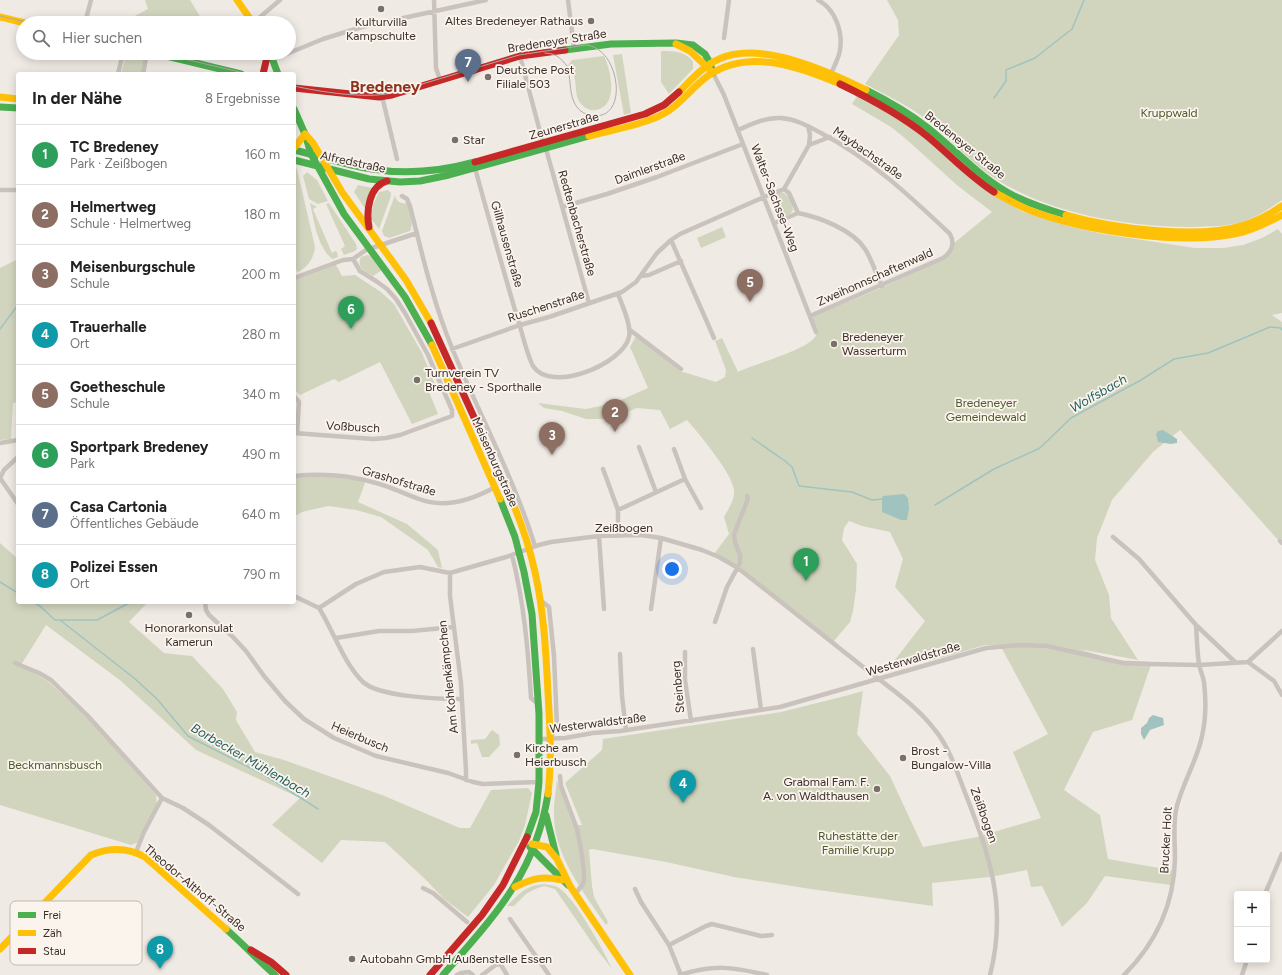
<!DOCTYPE html>
<html lang="de">
<head>
<meta charset="utf-8">
<style>
	:root { --surface:#fff; --page:#f6f6f6; --text:#222; --muted:#767676; --line:#e0e0e0; --accent:#7a706b }
	body { margin:0; font-family:Figtree,sans-serif; background:var(--page); color:var(--text) }
	.controls { position:absolute; right:12px; bottom:12px; display:grid; overflow:hidden; border-radius:4px; box-shadow:0 2px 10px #0003 }
	.controls button { width:36px; height:36px; display:grid; place-items:center; padding:0; border:0; border-bottom:1px solid var(--line); background:var(--surface); color:var(--text); font:20px sans-serif }
	.you { position:absolute; left:672px; top:569px; width:14px; height:14px; margin:-10px; border:3px solid #fff; border-radius:50%; background:#1a73e8; box-shadow:0 0 0 6px #1a73e833 }
	.badge { display:grid; place-items:center; width:26px; height:26px; border-radius:50%; background:var(--accent); color:#fff; font-size:13px; font-weight:700 }
	.pin { position:absolute; translate:-50% -33px; filter:drop-shadow(0 1px 2px #0008) }
	.pin::after { content:''; position:absolute; top:21px; width:14px; height:12px; background:inherit; clip-path:polygon(0 0,100% 0,50% 100%) }
	.list { margin:0; padding:0; list-style:none }
	h2 { display:flex; justify-content:space-between; align-items:center; height:52px; margin:0; padding:0 16px; font-size:17px }
	h2 small { font-size:13px; font-weight:400; color:var(--muted) }
	.list li { display:grid; grid-template-columns:26px 1fr auto; gap:12px; align-items:center; box-sizing:border-box; height:60px; padding:0 16px; border-top:1px solid var(--line) }
	.list b { display:block; font-size:15px; white-space:nowrap }
	.list p { margin:0; font-size:13px; white-space:nowrap; color:var(--muted) }
	.list em { font-size:13px; font-style:normal; color:var(--muted) }
	.icon { flex:none; width:22px; height:22px; fill:none; stroke:currentColor; stroke-width:2; stroke-linecap:round; stroke-linejoin:round }
	.map { position:relative; flex:none; width:1282px; height:975px; overflow:hidden }
	.search { position:absolute; background:var(--surface); box-shadow:0 2px 10px #0003; left:16px; top:16px; width:280px; height:44px; display:flex; align-items:center; gap:10px; box-sizing:border-box; padding:0 14px; border-radius:22px; color:var(--muted); font-size:15px }
	.panel { position:absolute; background:var(--surface); box-shadow:0 2px 10px #0003; left:16px; top:72px; width:280px; height:532px; border-radius:4px }
	.map>svg:first-child { display:block }
	.green { fill:#d2d5be }
	.water { fill:#a0c3c0 }
	.lines { fill:none; stroke-linecap:round; stroke-linejoin:round }
	.stream { stroke:#a0c3c0; stroke-width:1.5 }
	.street { stroke:#c9c2bd; stroke-width:4.5 }
	.fast { stroke:#4caf50; stroke-width:7 }
	.slow { stroke:#ffc107; stroke-width:7 }
	.jam { stroke:#c62828; stroke-width:7 }
	.tram { stroke:#b1aba7; stroke-width:1 }
	.poi-dot { fill:#7a706b; stroke:#fbf4ed; stroke-width:1.5 }
	.labels { text-anchor:middle; stroke-width:3.5; stroke-linejoin:round; paint-order:stroke }
	.poi-label { font-size:12px; fill:#3b2e2a; stroke:#fbf4ed; text-anchor:start }
	.street-label { font-size:12px; fill:#3b2e2a; stroke:#fbf4ed }
	.park-label { font-size:12px; fill:#4c5a2d; stroke:#fbf4ed }
	.water-label { font-size:13px; font-style:italic; fill:#1e5e5e; stroke:#fbf4ed }
	.district-label { font-size:16px; font-weight:bold; fill:#8d3320; stroke:#fbf4ed }
	.key { fill:#fbf4ed; stroke:#c1b9b2; stroke-width:1 }
	.key-label { font-size:11px; fill:#3b2e2a }
</style>
</head>
<body>
<div class="map">
<svg width="1282" height="975" viewBox="0 0 1282 975">
	<rect width="100%" height="100%" fill="#f0eae4"/>
	<path class="green" d="M145,0H190L204,23H125V21L148,9Z
		M887,0H1282V200C1270,208 1259,216 1245,221C1229,227 1209,226 1191,227C1127,227 1051,214 996,179C972,164 954,143 932,124C912,107 888,96 865,84L899,35L898,20Z
		M661,51C673,51 686,51 693,62V69L669,94L661,82Z
		M622,54L631,113L624,115L613,55Z
		M126,55L145,59L141,74H121Z
		M604,56C611,70 619,106 596,110C591,111 586,109 582,105C574,98 577,85 574,76C573,72 570,68 568,65L572,60Z
		M857,96L897,117L921,135L978,185L1023,212L1072,227L1103,234L1195,248H1223L1243,245L1262,238L1278,229L1282,234V313L1272,315L1282,322V538L1279,541L1180,430L1153,452L1112,500L1097,538L1095,560L1109,595L1111,618L1138,660L1079,649L1114,660L1152,662L1132,720L1093,732L1064,790L1100,815L1108,859L1176,871L1171,885L1105,876L1087,903L1062,927L1042,886L1031,887L1027,870L990,877L932,883L933,906L811,889L734,877L666,862L592,849L589,850L592,886L594,897L608,922L606,925C584,893 555,857 554,817C553,805 556,792 557,780L574,825H582L565,783L602,750L603,739L781,712L849,695L863,691L857,734L890,776L923,847L977,837L1041,818L1013,752L1048,734L1000,645H985L948,656L887,670L925,621L895,587L903,559L890,532L862,526L849,521L844,528L842,540L857,564L856,590L853,611L850,622L833,642L739,569L714,554L729,534L724,517C728,509 735,500 734,491C733,474 699,434 687,420L670,429L660,410L637,408L609,419H586L562,411L544,408L538,403L586,409L614,403L648,388L630,347L636,336L680,371L716,382L725,377L726,370L715,341L722,338L738,372C755,364 806,350 815,337C819,332 813,322 812,317L881,288L943,259L954,243L992,212L958,186L906,139L891,127L852,104Z
		M294,167L297,169L315,247C314,258 307,269 297,272L294,263Z
		M307,172L317,180L328,201L318,204L309,199L303,176Z
		M358,185L373,188L366,210L354,192Z
		M388,190L391,193V196L379,229L371,219L373,205L379,192Z
		M781,192C790,194 792,203 793,210L790,214L778,219L769,197Z
		M395,195C396,202 401,204 408,203C410,212 414,222 410,231L389,238L384,236L382,231Z
		M310,203L317,207L313,209L332,253L335,251L337,252L338,257L333,259L331,258C317,245 314,221 310,203Z
		M329,203L356,244L357,249L355,251L344,255L341,249L345,246L326,204Z
		M722,227L726,237L701,248L697,238Z
		M367,255L371,256L382,270L373,276C365,271 356,268 361,257Z
		M18,259V370L17,371H18V402L13,403L11,439L0,440V268Z
		M335,263L342,276L355,275L381,292L394,304L422,353L435,384L427,387L438,414L412,424L380,362L339,382L334,379L300,395L294,390V279Z
		M323,475L366,480L358,502L407,524L438,550L442,568L438,567L428,550L381,517L356,510L328,506L302,512L294,517V477Z
		M0,543L18,559V602H148L129,622L164,653L192,656L223,689L237,712L236,720L255,752L284,760L382,795L460,828H470L491,790L528,788L532,793L525,825L519,841L494,885L468,917L443,898L425,879L385,842L341,840L322,863L272,825L300,798L196,750L121,681L46,625L21,665L49,682L86,716L156,795L157,804L139,842L131,845L0,805Z
		M492,730L499,735L500,745L489,757H482L477,743L471,744V740L485,739Z
		M544,884C548,885 555,885 559,888C575,898 604,951 612,969L595,947L555,889L544,886L535,889L526,894L514,906H507C520,893 525,886 544,884Z"/>
	<path class="water" d="M1163,430L1177,439V443L1171,444L1158,442L1156,434L1158,431Z
		M904,494L908,498L909,509L907,520H901L882,512V499L883,496Z
		M1153,715L1163,718L1164,725L1150,730L1144,740L1141,734V728L1147,723L1149,718Z"/>
	<g class="lines">
		<path class="stream" d="M994,98L1006,81V70L1035,58L1072,29L1084,0
			M0,329L18,305
			M752,438L785,461L792,467L799,486L852,492L872,500L882,499
			M935,505L994,469L1040,448L1071,418L1141,380L1174,359L1208,353L1270,327L1281,328L1282,330
			M0,582L18,593
			M33,602L40,606L55,620H60L134,678L157,699L188,736L266,776L318,809
			M61,620H97L131,602"/>
		<path class="street" d="M434,0L436,68L440,80
			M568,0L574,48
			M818,0C835,9 843,31 840,50C839,58 834,66 831,74
			M85,23L91,0
			M253,23L280,0
			M724,38L729,0
			M289,53L323,39L362,27L486,0
			M520,56L543,143
			M272,60L289,53
			M713,73L724,95L816,332
			M118,74L123,53
			M143,74L147,53
			M382,96L397,159
			M738,130C752,124 766,117 781,118C796,119 808,126 821,133C869,158 910,196 950,234C955,243 952,252 943,258L810,316
			M809,145L830,137
			M546,149L589,303
			M475,168C489,219 503,270 518,320C522,332 527,355 533,366C551,394 623,364 629,337C632,326 622,305 618,294
			M784,189L809,145L810,135L808,126
			M0,190H18
			M402,196L407,199L410,206C422,254 433,302 452,348C479,414 514,478 535,546
			M562,207L607,194L657,177L743,144
			M798,213C819,217 853,230 865,249C872,260 876,274 882,286
			M671,240L714,338
			M641,276L649,275L681,261
			M294,278L343,260L353,259L366,250L417,233
			M630,330L681,369
			M452,349L520,325L549,317L622,292L636,282L657,253L671,240L680,234L764,197L784,189L789,193L798,213L775,223
			M294,396L299,402L297,433
			M294,433L373,439L386,438L400,435L452,416V410L428,355L405,313L396,299L387,289L376,281L360,271L353,259
			M0,443L18,440
			M639,447L656,492
			M674,449L685,479L701,508
			M603,469L618,510V536
			M294,476C322,473 349,475 376,483C391,487 405,494 419,499C445,509 472,500 495,487
			M0,478L18,504
			M0,478L4,470L18,457
			M618,510L685,479
			M599,536L604,609
			M1113,537L1139,559L1196,625L1235,662
			M1280,541L1282,543
			M512,555C524,603 528,648 531,698L538,704
			M450,573V596L461,683L466,771V780
			M294,596L319,608L356,584L384,572L420,567L450,573L506,557L539,545L551,542L599,536L641,535L661,538L702,550L719,557L738,568C781,602 824,636 867,670C890,688 917,706 935,730C949,747 956,769 964,790C989,854 1008,905 990,975
			M540,600L549,607L554,656L557,726L551,737
			M205,602L206,610L209,615L232,636L246,651L264,676L285,701L304,719L334,738L376,756L448,773L473,782L483,784L539,782
			M319,608C333,630 344,664 363,682C379,697 440,699 462,699
			M651,609L661,538
			M715,622L727,587L740,563V555L735,542L734,535L739,521L748,499L747,496
			M336,638L379,631H412L453,627
			M753,649L761,710
			M685,652V680L691,721
			M620,654L622,696L626,730
			M1248,662L1274,681L1282,695
			M15,663L39,673L51,680L87,715L162,798L183,808L209,825L298,894
			M540,739L565,738L593,733L620,731L780,707L986,648L1022,645L1047,646L1123,663L1149,664L1199,665L1248,662L1282,631
			M560,776L561,786L577,829L581,849L584,872V880L583,884L576,893
			M136,852L144,832L162,798
			M423,888L433,893L467,922
			M635,889L641,902L669,945L681,975
			M1265,894L1282,854
			M510,919L549,975
			M669,945L706,926L712,924L761,936L772,935
			M457,975L461,973L469,972L473,975
			M482,975L497,964L501,965L507,975
			M680,975C715,964 732,967 767,975
			M1124,975C1157,942 1174,905 1175,859C1175,843 1173,826 1176,810C1181,785 1197,762 1202,736C1206,719 1206,699 1204,682C1203,676 1200,670 1199,664C1197,651 1197,638 1196,625
			M1242,975L1247,960"/>
		<path class="fast" d="M565,50L611,44L676,43L693,45L705,54L710,63L713,73
			M154,53L241,74
			M270,53L278,74
			M866,90C888,101 909,113 928,128C957,151 982,180 1014,196C1031,204 1048,210 1066,215
			M0,107L18,108
			M294,109L305,134L311,154L344,214L405,297L432,345
			M294,150C320,156 345,165 372,169C407,175 442,171 475,162
			M294,160L369,179L400,182L420,181L449,175L589,136
			M500,499L515,537L524,572L532,614L539,714V782L536,812L527,837
			M546,815L556,855
			M530,847L568,885
			M226,929C243,944 258,960 275,975
			M443,975C494,916 535,875 548,794"/>
		<path class="slow" d="M237,0L253,23
			M0,17L25,23
			M676,44L690,51L710,70
			M679,92C691,80 703,66 719,59C760,40 828,71 866,90
			M0,97L18,99
			M307,136L313,143L342,192L406,280L431,323
			M589,136C612,130 646,124 665,113C682,103 693,86 709,75C750,48 800,67 840,84
			M294,148L305,134
			M994,192C1005,198 1017,205 1029,210C1084,231 1186,247 1243,232C1257,228 1269,222 1282,215
			M1066,215C1112,228 1198,240 1244,225C1258,221 1270,214 1282,206
			M432,345L500,499
			M509,494C520,519 529,545 535,572C544,612 546,653 548,693C550,727 552,760 548,794
			M532,844L547,847L557,859L570,886L630,975
			M515,887C533,878 542,876 562,880
			M0,949L91,855C110,847 127,847 145,857L226,929"/>
		<path class="jam" d="M263,74L268,53
			M840,84C871,99 901,115 927,136C950,155 969,176 994,192
			M294,88L379,97L392,95L520,56L565,50
			M475,162L645,114L664,105L679,92
			M369,227C366,211 369,186 387,181
			M431,323L509,494
			M251,950L271,962L286,975
			M430,975L482,915L503,885L527,837"/>
		<path class="tram" d="M0,16L30,23
			M159,53L248,74
			M545,53C558,53 563,61 570,70
			M294,86C321,92 365,99 392,93L519,55L586,45C621,48 630,124 590,115C583,114 577,109 574,102C569,91 571,77 567,66"/>
	</g>
	<g class="poi-dot">
		<circle cx="381" cy="9" r="4"/>
		<circle cx="591" cy="21" r="4"/>
		<circle cx="488" cy="77" r="4"/>
		<circle cx="455" cy="140" r="4"/>
		<circle cx="834" cy="344" r="4"/>
		<circle cx="417" cy="380" r="4"/>
		<circle cx="189" cy="615" r="4"/>
		<circle cx="517" cy="755" r="4"/>
		<circle cx="903" cy="758" r="4"/>
		<circle cx="877" cy="789" r="4"/>
		<circle cx="352" cy="959" r="4"/>
	</g>
	<g class="labels">
		<g class="poi-label">
			<text x="583" y="25" text-anchor="end">Altes Bredeneyer Rathaus</text>
			<text x="381" y="26" text-anchor="middle">Kulturvilla<tspan x="381" dy="14">Kampschulte</tspan></text>
			<text x="496" y="74">Deutsche Post<tspan x="496" dy="14">Filiale 503</tspan></text>
			<text x="463" y="144">Star</text>
			<text x="842" y="341">Bredeneyer<tspan x="842" dy="14">Wasserturm</tspan></text>
			<text x="425" y="377">Turnverein TV<tspan x="425" dy="14">Bredeney - Sporthalle</tspan></text>
			<text x="189" y="632" text-anchor="middle">Honorarkonsulat<tspan x="189" dy="14">Kamerun</tspan></text>
			<text x="525" y="752">Kirche am<tspan x="525" dy="14">Heierbusch</tspan></text>
			<text x="911" y="755">Brost -<tspan x="911" dy="14">Bungalow-Villa</tspan></text>
			<text x="869" y="786" text-anchor="end">Grabmal Fam. F.<tspan x="869" dy="14">A. von Waldthausen</tspan></text>
			<text x="360" y="963">Autobahn GmbH Außenstelle Essen</text>
		</g>
		<g class="street-label">
			<text transform="translate(557 41) rotate(-9)" y="4">Bredeneyer Straße</text>
			<text transform="translate(564 126) rotate(-16)" y="4">Zeunerstraße</text>
			<text transform="translate(965 145) rotate(39)" y="4">Bredeneyer Straße</text>
			<text transform="translate(868 153) rotate(35)" y="4">Maybachstraße</text>
			<text transform="translate(353 162) rotate(12)" y="4">Alfredstraße</text>
			<text transform="translate(650 168) rotate(-20)" y="4">Daimlerstraße</text>
			<text transform="translate(775 198) rotate(69)" y="4">Walter-Sachsse-Weg</text>
			<text transform="translate(577 223) rotate(74)" y="4">Redtenbacherstraße</text>
			<text transform="translate(507 244) rotate(74)" y="4">Gillhausenstraße</text>
			<text transform="translate(875 277) rotate(-24)" y="4">Zweihonnschaftenwald</text>
			<text transform="translate(546 306) rotate(-18)" y="4">Ruschenstraße</text>
			<text transform="translate(353 427) rotate(3)" y="4">Voßbusch</text>
			<text transform="translate(495 462) rotate(66)" y="4">Meisenburgstraße</text>
			<text transform="translate(399 481) rotate(17)" y="4">Grashofstraße</text>
			<text x="624" y="532">Zeißbogen</text>
			<text transform="translate(913 659) rotate(-16)" y="4">Westerwaldstraße</text>
			<text transform="translate(448 677) rotate(-96)" y="4">Am Kohlenkämpchen</text>
			<text transform="translate(678 687) rotate(-95)" y="4">Steinberg</text>
			<text transform="translate(598 723) rotate(-7)" y="4">Westerwaldstraße</text>
			<text transform="translate(360 737) rotate(23)" y="4">Heierbusch</text>
			<text transform="translate(984 815) rotate(70)" y="4">Zeißbogen</text>
			<text transform="translate(1166 840) rotate(-87)" y="4">Brucker Holt</text>
			<text transform="translate(195 888) rotate(40)" y="4">Theodor-Althoff-Straße</text>
		</g>
		<g class="park-label">
			<text x="1169" y="117">Kruppwald</text>
			<text x="986" y="407">Bredeneyer<tspan x="986" dy="14">Gemeindewald</tspan></text>
			<text x="55" y="769">Beckmannsbusch</text>
			<text x="858" y="840">Ruhestätte der<tspan x="858" dy="14">Familie Krupp</tspan></text>
		</g>
		<g class="water-label">
			<text transform="translate(1098 393) rotate(-30)" y="5">Wolfsbach</text>
			<text transform="translate(251 760) rotate(30)" y="5">Borbecker Mühlenbach</text>
		</g>
		<g class="district-label">
			<text x="385" y="92">Bredeney</text>
		</g>
	</g>
	<rect x="10" y="901" width="132" height="64" rx="6" class="key"/>
	<rect x="18" y="912" width="18" height="6" fill="#4caf50"/>
	<rect x="18" y="930" width="18" height="6" fill="#ffc107"/>
	<rect x="18" y="948" width="18" height="6" fill="#c62828"/>
	<g class="key-label">
		<text x="43" y="919">Frei</text>
		<text x="43" y="937">Zäh</text>
		<text x="43" y="955">Stau</text>
	</g>
</svg>
<div class="controls">
<button>+</button>
<button>−</button>
</div>
<div class="you"></div>
<div class="pin badge" style="left:806px;top:581px;background:#2e9e5b">1</div>
<div class="pin badge" style="left:615px;top:432px;background:#8d6e63">2</div>
<div class="pin badge" style="left:552px;top:455px;background:#8d6e63">3</div>
<div class="pin badge" style="left:683px;top:803px;background:#0f9aa8">4</div>
<div class="pin badge" style="left:750px;top:302px;background:#8d6e63">5</div>
<div class="pin badge" style="left:351px;top:329px;background:#2e9e5b">6</div>
<div class="pin badge" style="left:468px;top:82px;background:#5c6f8a">7</div>
<div class="pin badge" style="left:160px;top:969px;background:#0f9aa8">8</div>
<div class="search"><svg class="icon" aria-label="search" viewBox="0 0 24 24"><circle cx="10" cy="10" r="6"/><path d="M15 15l6 6"/></svg>Hier suchen</div>
<section class="panel">
<h2>In der Nähe<small>8 Ergebnisse</small></h2>
<ul class="list">
<li><span class="badge" style="background:#2e9e5b">1</span><div><b>TC Bredeney</b><p>Park · Zeißbogen</p></div><em>160 m</em></li>
<li><span class="badge" style="background:#8d6e63">2</span><div><b>Helmertweg</b><p>Schule · Helmertweg</p></div><em>180 m</em></li>
<li><span class="badge" style="background:#8d6e63">3</span><div><b>Meisenburgschule</b><p>Schule</p></div><em>200 m</em></li>
<li><span class="badge" style="background:#0f9aa8">4</span><div><b>Trauerhalle</b><p>Ort</p></div><em>280 m</em></li>
<li><span class="badge" style="background:#8d6e63">5</span><div><b>Goetheschule</b><p>Schule</p></div><em>340 m</em></li>
<li><span class="badge" style="background:#2e9e5b">6</span><div><b>Sportpark Bredeney</b><p>Park</p></div><em>490 m</em></li>
<li><span class="badge" style="background:#5c6f8a">7</span><div><b>Casa Cartonia</b><p>Öffentliches Gebäude</p></div><em>640 m</em></li>
<li><span class="badge" style="background:#0f9aa8">8</span><div><b>Polizei Essen</b><p>Ort</p></div><em>790 m</em></li>
</ul>
</section>
</div>
</body>
</html>
